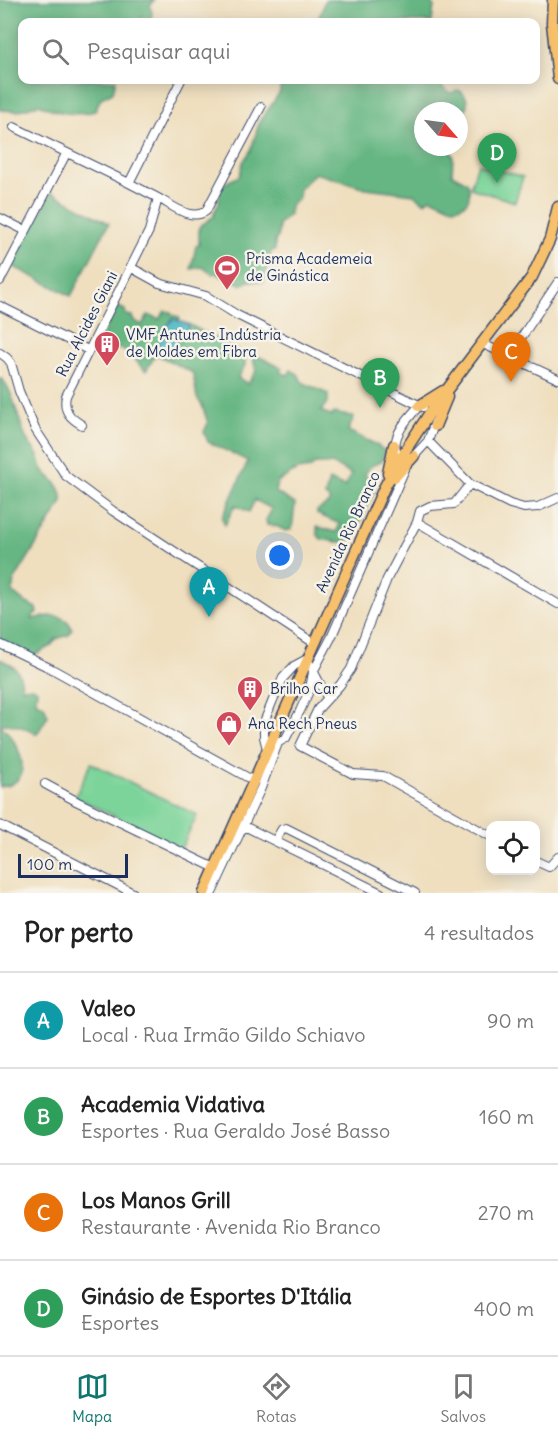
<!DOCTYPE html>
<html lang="pt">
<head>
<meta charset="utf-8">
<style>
	:root { --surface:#fff; --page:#f6f6f6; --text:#222; --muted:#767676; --line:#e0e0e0; --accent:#0f766e }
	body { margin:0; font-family:Delius,sans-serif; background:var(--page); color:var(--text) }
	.controls { position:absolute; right:18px; bottom:18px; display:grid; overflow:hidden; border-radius:12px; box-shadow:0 3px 15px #0003 }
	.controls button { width:54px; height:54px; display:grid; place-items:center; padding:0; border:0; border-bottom:2px solid var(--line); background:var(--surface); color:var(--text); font:30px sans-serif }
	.compass { position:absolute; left:414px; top:102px; width:54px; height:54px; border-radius:50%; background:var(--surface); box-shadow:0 3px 15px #0003; rotate:118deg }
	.scale { position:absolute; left:18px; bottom:15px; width:110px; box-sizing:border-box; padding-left:6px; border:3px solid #1b2f5e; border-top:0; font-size:16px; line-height:21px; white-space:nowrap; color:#1b2f5e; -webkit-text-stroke:4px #f7f3e8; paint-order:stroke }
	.you { position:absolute; left:280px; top:556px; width:21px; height:21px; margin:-15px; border:4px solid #fff; border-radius:50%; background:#1a73e8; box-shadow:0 0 0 9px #1a73e833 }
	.badge { display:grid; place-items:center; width:39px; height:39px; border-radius:50%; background:var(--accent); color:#fff; font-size:20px; font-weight:700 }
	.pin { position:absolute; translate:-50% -50px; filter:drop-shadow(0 2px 3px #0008) }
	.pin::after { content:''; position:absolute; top:32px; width:21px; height:18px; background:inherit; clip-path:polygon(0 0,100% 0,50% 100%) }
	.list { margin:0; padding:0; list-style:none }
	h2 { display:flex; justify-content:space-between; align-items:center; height:78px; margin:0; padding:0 24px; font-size:26px }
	h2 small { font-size:20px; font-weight:400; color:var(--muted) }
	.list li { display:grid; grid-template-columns:39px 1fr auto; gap:18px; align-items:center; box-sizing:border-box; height:96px; padding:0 24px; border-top:2px solid var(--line) }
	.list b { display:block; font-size:22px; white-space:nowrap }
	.list p { margin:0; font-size:20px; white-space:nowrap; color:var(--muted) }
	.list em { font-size:20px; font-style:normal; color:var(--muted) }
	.icon { flex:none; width:33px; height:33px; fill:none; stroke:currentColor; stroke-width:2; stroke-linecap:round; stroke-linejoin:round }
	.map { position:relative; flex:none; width:558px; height:893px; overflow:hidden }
	.search { position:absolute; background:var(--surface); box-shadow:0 3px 15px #0003; left:18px; right:18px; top:18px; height:66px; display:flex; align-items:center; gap:15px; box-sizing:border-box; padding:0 21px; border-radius:12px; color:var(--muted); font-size:22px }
	.sheet { height:462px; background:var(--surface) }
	nav { display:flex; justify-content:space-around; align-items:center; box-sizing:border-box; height:84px; border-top:2px solid var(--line); background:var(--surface); font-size:16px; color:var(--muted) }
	nav a { display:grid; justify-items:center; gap:3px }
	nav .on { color:var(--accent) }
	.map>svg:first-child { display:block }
	.green { fill:#7cd49a; stroke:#4c827c; stroke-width:1.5 }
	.forest { fill:#65b682; stroke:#407270; stroke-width:1.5 }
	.water { fill:#48b6c3; stroke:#327290; stroke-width:1.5 }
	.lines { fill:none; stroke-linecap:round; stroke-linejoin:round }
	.minor-casing { stroke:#3b496d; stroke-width:10 }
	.major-casing { stroke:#3b496d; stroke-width:13 }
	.minor { stroke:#fff; stroke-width:8 }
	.major { stroke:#f7c06c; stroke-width:10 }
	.labels { text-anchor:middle; stroke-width:5; stroke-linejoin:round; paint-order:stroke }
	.poi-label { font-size:15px; fill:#1b2f5e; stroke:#f7f3e8; text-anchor:start }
	.street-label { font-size:15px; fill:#1b2f5e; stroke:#f7f3e8 }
</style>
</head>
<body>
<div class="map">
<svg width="558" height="893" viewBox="0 0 558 893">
	<rect width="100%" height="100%" fill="#f7f3e8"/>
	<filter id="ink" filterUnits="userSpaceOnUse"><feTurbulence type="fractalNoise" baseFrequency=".0167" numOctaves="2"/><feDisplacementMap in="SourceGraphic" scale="12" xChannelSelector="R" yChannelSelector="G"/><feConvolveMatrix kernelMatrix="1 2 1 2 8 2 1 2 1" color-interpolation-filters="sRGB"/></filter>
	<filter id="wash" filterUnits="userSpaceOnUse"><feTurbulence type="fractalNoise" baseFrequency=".008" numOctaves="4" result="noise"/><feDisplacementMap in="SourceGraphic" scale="24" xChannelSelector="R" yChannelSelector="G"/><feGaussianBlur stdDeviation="1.35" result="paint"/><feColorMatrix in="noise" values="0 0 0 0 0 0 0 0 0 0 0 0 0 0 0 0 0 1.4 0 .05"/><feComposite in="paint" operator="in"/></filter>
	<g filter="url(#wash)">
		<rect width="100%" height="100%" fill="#efdfbf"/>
		<path class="green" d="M478,164L523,177L515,202L470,188Z
			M91,763L197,815L181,849L75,797Z"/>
		<path class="forest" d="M0,0H154L150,6L152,13L151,19L142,17L141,22H22V80H116L113,92L101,98L95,111C75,117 58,113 39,104L18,111L0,110Z
			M325,0H428L434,6L432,22H315L321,13Z
			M283,80H437L442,84V87L450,93L459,90C470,97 469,108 460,117L465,128L459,134V111H423V147H449L453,156L452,174L467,182C472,196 470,206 453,208L431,198L424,202L414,194L366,188L315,173L299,189V198L290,206L289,215L279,224L278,237L275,241V250L271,251L264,282L248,281L241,285C234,279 222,279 217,273L212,274L202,267L191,269L196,246L199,245V227L214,216V212C223,198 217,200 220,189C224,181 234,180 240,175L243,162L251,150L259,123L280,92V84Z
			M51,192L109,223L71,296L12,266Z
			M117,306L125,310L126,315L132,316L133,320L142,325L148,315L159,319L165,311L171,312L172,315L179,317L180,320L173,319C169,325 161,327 163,337L157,343L162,352L168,355L171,353L173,346L181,335L186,336L188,324L241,352L238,356L245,360V365L238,378L248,384L256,371L252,355L257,358L258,356L282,368L280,372L288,375L291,370L298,374L302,382L328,394V401L321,411L332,416L334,413L354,417L348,431L375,444L385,451L382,461L371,466L365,473C366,479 372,482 375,490L352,538L344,542H338L321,539L317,534V527L336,532L340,524L317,514V511L329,503V499L325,496L329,480L345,487L351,474L332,464H315L311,468L297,470L277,482L275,492L295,504L292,529L286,531L276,526L267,525L266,520L272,509L255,500L249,512L235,505L225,525L222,518L248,461L208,442L204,432L208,423L202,405L197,398L193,373L156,354L146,371C136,364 136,355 120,349C112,346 107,352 96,346Z
			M0,378C12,384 19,424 26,438C30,445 36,451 39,458C41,462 40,467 44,471C53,481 64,487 62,502L14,581L12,592L23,601L36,608L37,613L34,614L32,619C48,616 65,611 72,629L69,635L56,639L51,646L33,656L0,643Z
			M0,659C15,666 21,671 22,688L33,687L37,690L36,702L44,705L48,716L37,734C27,728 15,724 3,724L1,727C17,737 34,775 10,785C7,786 3,786 0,787Z"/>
		<path class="water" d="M173,319L188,324L187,331L190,337L188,339L185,335L180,336L171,353L168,355L162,352L157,343L163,337C161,327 169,325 173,319Z"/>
	</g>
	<g filter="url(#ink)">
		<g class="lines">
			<g class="minor-casing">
				<path id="minor" d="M14,127L129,183
					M158,198C172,205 191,222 206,211L261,107
					M0,218L26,231
					M130,267L159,283L206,296L237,315L423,407
					M0,281L66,154
					M0,306L88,350
					M483,344L558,379
					M0,353L7,358L11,363L19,391L35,429L66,476L113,511L314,643
					M509,356L558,282
					M82,425C70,418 63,411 66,396L149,231L158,198L129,183L181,80
					M428,441L470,484L510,504L524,508L538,507L558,498
					M396,450C392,435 409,417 419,406
					M411,457L414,456L428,441L435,422
					M470,484L454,504L430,506L420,511L417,522L387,579L351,669L340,685L318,709L300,746L353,774L383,776L490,836
					M417,522L558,604
					M0,644L52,669L254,781
					M327,697L307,659L294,666L283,678L273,700L264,722V737L267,749L286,738L300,711L310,689L313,672L331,638L405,469
					M45,784L78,802L215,868
					M0,825L133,893
					M244,826L381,893
					M275,841L282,829L286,828L415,893
					M536,861L549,867L558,857
					M212,893L261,788L278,743"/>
			</g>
			<g class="major-casing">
				<path id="major" d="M553,0L552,23L558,79
					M419,406L443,391
					M435,426L447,397
					M388,473L394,445
					M395,477L414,456
					M204,893L384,488L401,457L431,411L532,277L550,239L558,207"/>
			</g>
			<use href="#minor" class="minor"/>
			<use href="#major" class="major"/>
		</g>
	</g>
	<defs>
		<g id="stadium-pin" transform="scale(1.35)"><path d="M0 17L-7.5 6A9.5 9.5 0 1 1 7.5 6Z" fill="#d1495b" stroke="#f7f3e8"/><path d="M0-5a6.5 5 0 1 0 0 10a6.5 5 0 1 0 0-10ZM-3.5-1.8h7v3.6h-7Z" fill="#fff"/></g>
		<g id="building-pin" transform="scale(1.35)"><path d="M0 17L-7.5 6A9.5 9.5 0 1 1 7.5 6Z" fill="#d1495b" stroke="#f7f3e8"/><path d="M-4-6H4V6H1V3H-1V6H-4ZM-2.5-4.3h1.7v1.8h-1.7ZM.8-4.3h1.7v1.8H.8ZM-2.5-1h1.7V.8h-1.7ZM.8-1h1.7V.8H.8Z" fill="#fff"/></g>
		<g id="shop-pin" transform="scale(1.35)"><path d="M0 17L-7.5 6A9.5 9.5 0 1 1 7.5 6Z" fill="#d1495b" stroke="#f7f3e8"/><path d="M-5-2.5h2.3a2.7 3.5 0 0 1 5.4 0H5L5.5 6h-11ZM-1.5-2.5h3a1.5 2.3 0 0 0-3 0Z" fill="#fff"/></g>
	</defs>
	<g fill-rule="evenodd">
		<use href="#stadium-pin" x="227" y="268"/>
		<use href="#building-pin" x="107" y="344"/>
		<use href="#building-pin" x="250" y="689"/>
		<use href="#shop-pin" x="229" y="724"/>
	</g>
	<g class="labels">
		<g class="poi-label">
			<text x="246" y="264">Prisma Academeia<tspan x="246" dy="17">de Ginástica</tspan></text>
			<text x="126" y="340">VMF Antunes Indústria<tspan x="126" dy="17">de Moldes em Fibra</tspan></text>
			<text x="270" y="694">Brilho Car</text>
			<text x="248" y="729">Ana Rech Pneus</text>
		</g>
		<g class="street-label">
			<text transform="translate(87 324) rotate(-63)" y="5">Rua Alcides Giani</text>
			<text transform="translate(348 532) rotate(-65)" y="5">Avenida Rio Branco</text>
		</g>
	</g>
</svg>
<div class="controls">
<button><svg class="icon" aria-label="locate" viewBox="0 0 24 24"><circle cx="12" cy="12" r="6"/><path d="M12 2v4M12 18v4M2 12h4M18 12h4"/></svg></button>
</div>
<svg class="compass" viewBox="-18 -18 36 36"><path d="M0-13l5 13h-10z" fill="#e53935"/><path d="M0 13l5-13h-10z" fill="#767676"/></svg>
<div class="scale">100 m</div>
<div class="you"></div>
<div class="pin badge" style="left:209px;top:617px;background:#0f9aa8">A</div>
<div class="pin badge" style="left:380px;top:408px;background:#2e9e5b">B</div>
<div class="pin badge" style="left:511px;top:382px;background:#e8710a">C</div>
<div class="pin badge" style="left:497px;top:183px;background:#2e9e5b">D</div>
<div class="search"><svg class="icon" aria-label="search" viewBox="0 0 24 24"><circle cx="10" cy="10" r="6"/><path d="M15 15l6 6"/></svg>Pesquisar aqui</div>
</div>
<section class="sheet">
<h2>Por perto<small>4 resultados</small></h2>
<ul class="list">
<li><span class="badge" style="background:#0f9aa8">A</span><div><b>Valeo</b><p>Local · Rua Irmão Gildo Schiavo</p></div><em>90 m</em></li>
<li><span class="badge" style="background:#2e9e5b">B</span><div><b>Academia Vidativa</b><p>Esportes · Rua Geraldo José Basso</p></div><em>160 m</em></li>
<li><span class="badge" style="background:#e8710a">C</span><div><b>Los Manos Grill</b><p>Restaurante · Avenida Rio Branco</p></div><em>270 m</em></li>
<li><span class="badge" style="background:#2e9e5b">D</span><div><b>Ginásio de Esportes D'Itália</b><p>Esportes</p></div><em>400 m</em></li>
</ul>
</section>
<nav>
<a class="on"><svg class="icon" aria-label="map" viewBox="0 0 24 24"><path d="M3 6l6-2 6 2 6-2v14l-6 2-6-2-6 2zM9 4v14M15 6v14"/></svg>Mapa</a>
<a><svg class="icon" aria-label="directions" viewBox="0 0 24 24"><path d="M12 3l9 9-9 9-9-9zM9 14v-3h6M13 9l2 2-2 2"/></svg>Rotas</a>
<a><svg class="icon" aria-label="saved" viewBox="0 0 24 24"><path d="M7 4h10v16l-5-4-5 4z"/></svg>Salvos</a>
</nav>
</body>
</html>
